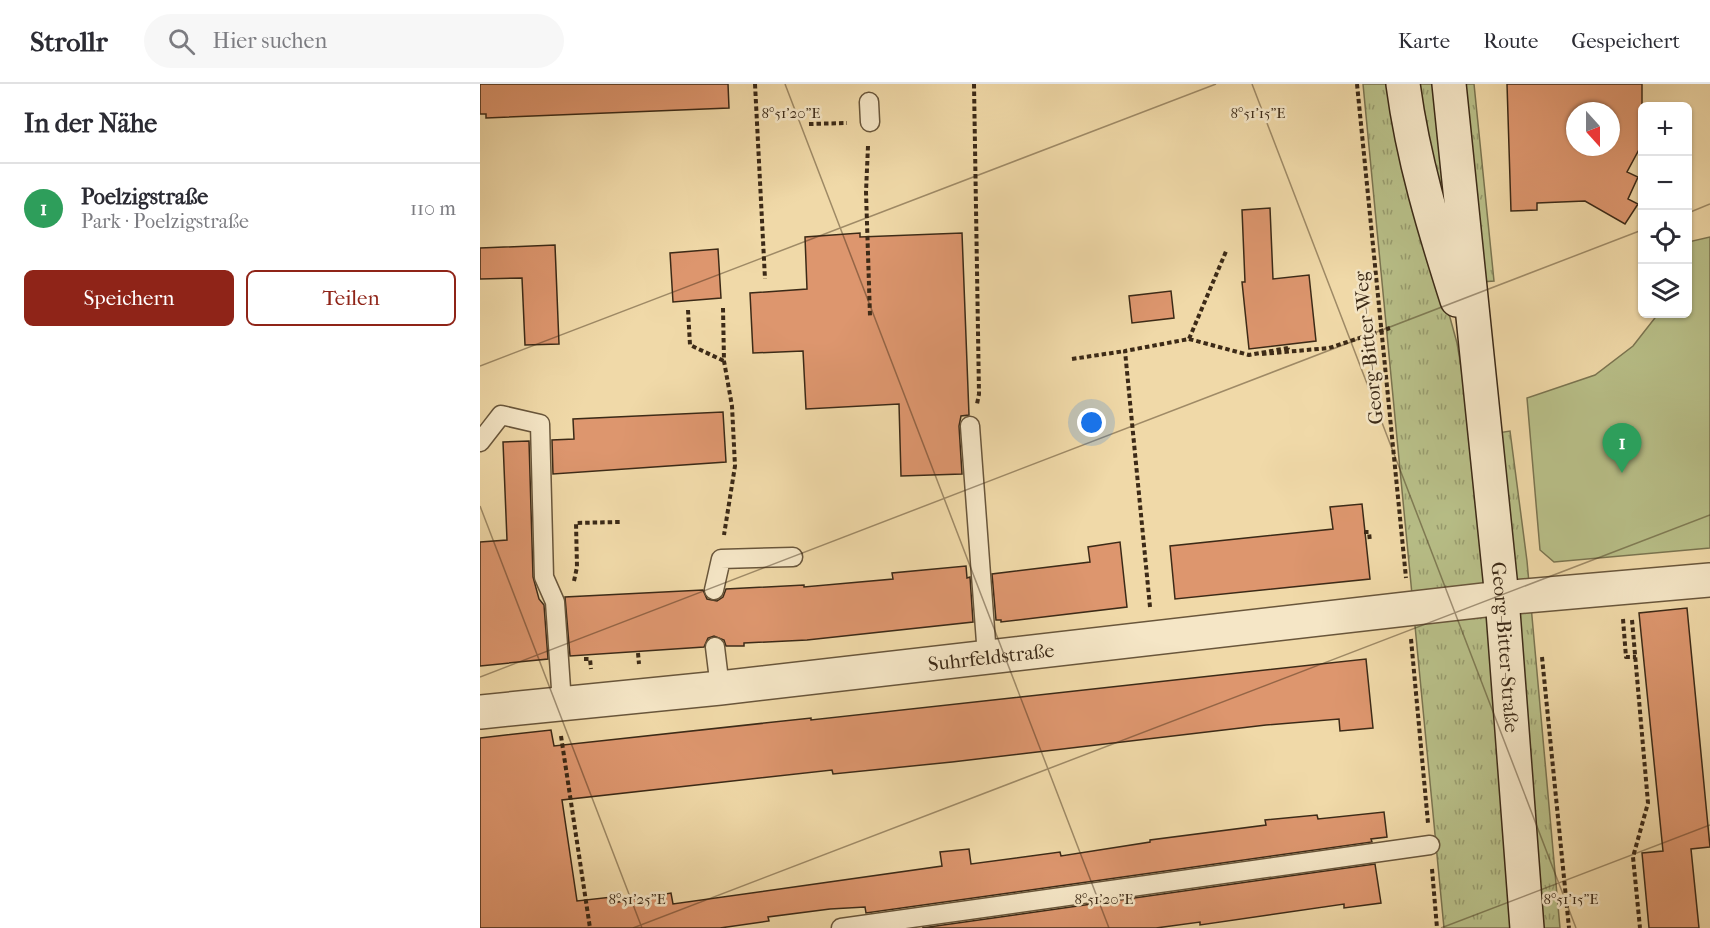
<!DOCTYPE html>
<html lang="de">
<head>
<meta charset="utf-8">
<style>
	:root { --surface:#fff; --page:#f7f7f7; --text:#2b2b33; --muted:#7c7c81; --line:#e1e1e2; --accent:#8f2418 }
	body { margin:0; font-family:"IM FELL French Canon",serif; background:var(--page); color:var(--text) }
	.controls { position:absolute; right:18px; top:18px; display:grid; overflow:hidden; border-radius:9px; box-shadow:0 2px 4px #0004 }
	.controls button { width:54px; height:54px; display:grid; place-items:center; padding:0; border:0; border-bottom:2px solid var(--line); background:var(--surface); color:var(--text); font:30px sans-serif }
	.compass { position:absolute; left:1086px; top:18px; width:54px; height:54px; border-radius:50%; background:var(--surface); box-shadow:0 2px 4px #0004; rotate:159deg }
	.you { position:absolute; left:612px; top:339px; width:21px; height:21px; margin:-15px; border:4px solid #fff; border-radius:50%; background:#1a73e8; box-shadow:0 0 0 9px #1a73e833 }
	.badge { display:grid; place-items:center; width:39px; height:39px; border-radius:50%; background:var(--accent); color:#fff; font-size:20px; font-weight:700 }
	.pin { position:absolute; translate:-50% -50px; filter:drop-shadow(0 2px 3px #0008) }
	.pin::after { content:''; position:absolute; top:32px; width:21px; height:18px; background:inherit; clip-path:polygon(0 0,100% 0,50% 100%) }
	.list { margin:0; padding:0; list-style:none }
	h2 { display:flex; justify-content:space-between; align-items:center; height:78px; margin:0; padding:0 24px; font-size:26px }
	h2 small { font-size:20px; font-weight:400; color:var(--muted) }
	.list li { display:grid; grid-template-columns:39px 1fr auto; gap:18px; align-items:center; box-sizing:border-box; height:90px; padding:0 24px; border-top:2px solid var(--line) }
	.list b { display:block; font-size:22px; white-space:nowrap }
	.list p { margin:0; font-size:20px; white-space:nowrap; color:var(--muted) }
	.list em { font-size:20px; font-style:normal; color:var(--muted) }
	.actions { display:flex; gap:12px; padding:18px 24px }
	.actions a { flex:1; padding:14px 0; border:2px solid var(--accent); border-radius:9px; text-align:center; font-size:21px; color:var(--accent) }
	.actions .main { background:var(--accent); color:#fff }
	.icon { flex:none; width:33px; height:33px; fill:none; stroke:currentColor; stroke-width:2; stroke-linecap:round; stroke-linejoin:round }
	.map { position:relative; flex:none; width:1230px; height:844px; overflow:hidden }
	header { display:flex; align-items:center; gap:36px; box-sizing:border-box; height:84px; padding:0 30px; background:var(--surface); border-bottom:2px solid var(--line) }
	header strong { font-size:28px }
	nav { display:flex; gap:33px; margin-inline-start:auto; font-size:21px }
	.search { width:420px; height:54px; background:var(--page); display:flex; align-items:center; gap:15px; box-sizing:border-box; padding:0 21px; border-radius:33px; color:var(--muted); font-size:22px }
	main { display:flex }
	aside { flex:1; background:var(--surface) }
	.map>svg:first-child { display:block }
	.grass { fill:url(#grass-tufts); stroke:#7a7450; stroke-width:1.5 }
	.park { fill:#b8bf88; stroke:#7a7450; stroke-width:1.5 }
	.building { fill:#dd966e; stroke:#3c2a17; stroke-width:1.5; fill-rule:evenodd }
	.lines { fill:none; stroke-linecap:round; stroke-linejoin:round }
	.service-casing { stroke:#69563b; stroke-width:21 }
	.minor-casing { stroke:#69563b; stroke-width:36 }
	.secondary-casing { stroke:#3c2a17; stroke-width:36 }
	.path { stroke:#3c2a17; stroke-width:4; stroke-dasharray:4.5 3; stroke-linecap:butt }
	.service { stroke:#f5e6c6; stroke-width:18 }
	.minor { stroke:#f5e6c6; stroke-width:33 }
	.secondary { stroke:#f5e6c6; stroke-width:33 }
	.ticks { fill:none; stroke:#3c2a17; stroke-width:1.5; stroke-opacity:0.45 }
	.labels { text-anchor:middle; stroke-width:5; stroke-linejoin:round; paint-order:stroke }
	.street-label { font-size:20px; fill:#3c2a17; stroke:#f5e6c6 }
	.ticks-label { font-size:15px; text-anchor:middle; fill:#3c2a17; stroke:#f5e6c6; stroke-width:5; stroke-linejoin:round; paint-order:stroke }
</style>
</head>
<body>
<header>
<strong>Strollr</strong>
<div class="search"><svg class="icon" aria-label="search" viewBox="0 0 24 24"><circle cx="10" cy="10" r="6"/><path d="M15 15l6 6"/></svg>Hier suchen</div>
<nav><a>Karte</a><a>Route</a><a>Gespeichert</a></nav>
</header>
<main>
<aside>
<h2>In der Nähe<small></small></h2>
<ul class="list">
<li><span class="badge" style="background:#2e9e5b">1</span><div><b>Poelzigstraße</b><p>Park · Poelzigstraße</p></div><em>110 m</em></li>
</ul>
<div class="actions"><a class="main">Speichern</a><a>Teilen</a></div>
</aside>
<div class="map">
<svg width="1230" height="844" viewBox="0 0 1230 844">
	<defs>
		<pattern id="grass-tufts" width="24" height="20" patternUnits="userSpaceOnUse" patternTransform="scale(1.5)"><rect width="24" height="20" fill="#b8bf88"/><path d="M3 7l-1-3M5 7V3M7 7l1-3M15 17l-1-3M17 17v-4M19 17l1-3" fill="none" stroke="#979b6e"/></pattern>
	</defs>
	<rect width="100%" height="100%" fill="#f0d9a8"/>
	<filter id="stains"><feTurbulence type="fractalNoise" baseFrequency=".00333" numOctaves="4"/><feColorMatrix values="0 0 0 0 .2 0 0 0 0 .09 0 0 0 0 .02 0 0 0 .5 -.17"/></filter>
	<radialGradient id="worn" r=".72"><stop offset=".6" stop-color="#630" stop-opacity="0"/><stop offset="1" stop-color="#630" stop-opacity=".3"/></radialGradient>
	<path class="grass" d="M883,0H994L1014,197L961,201L977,259L993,353L1030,347L1047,477L1080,844H964Z"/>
	<path class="park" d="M1230,153V464L1074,478L1060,466L1047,314L1115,291L1153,262L1178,230H1208V158Z"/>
	<path class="building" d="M0,0H248L249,24L6,34V30H0Z
		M1027,0H1162V60L1147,88L1158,93L1148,115L1158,120L1145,140L1105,117L1057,119V126L1031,127ZM1095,27H1131V63H1095Z
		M790,124L793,195L829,191L836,257L769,265L762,198H765L762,126Z
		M380,149V153L482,149L489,331L481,332L479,342L482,390L421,392L419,320L326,325L323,267L273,269L270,209L327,205L325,153Z
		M75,161L79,260L45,261L42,194L0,195V164Z
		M238,165L241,214L193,218L190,169Z
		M691,207L694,234L652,239L649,212Z
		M243,328L246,378L73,390L72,356L94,355L93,335Z
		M49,357L53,493L59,515L64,521L68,575L0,582V458L27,456L23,358Z
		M882,420L890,495L695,515L690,462L853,445L850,423Z
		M640,458L647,523L521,538V536H516L512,490L610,478L608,463Z
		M486,482L487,494L490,493L493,538L327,556L264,559V562H246L244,556L234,552L228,554L224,563L90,572L85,513L223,506L227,515L237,517L243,513L246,505L324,501V503L413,495L412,489Z
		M1207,524L1230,763L1211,765L1219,844H1169L1162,769L1183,767L1159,529Z
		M886,575L893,644L860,647L859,635L786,641L472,678L353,690L352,686L82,716L97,817L132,813V819L191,809L193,820L462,782L460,768L489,765L491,780L580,768L581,772L670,758V756L786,741L785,736L837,731L838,735L904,728L907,753L891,755L892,758L386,829L385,823L350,825L288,833L289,837L240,844H0V654L71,646L74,662L331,634V636Z
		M895,780L901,819L864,824V820L720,841V838L676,844H442Z"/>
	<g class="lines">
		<g class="service-casing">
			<path id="service" d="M389,18L390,38
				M490,342L507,572
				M0,358L21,331L60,340L64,493L75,518L82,619
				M234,506L241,475L313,473
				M235,563L240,604
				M361,844L950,761"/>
		</g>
		<g class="minor-casing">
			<g id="minor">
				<path id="s1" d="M0,628L240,604L1022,514L1230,496"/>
			</g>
		</g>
		<g class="secondary-casing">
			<g id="secondary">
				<path d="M923,0C933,75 954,144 977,216"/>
				<path id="s2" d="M969,0L1022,514L1047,844"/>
			</g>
		</g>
		<path class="path" d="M275,0L285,195
			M494,0L499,310L497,320
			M877,0L926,494
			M329,40L367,39
			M388,62L386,108L390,232
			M243,224L244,277L252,322L255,382L244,451
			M208,226L210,261L244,277
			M709,255L769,271L808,264V260
			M782,270L849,264L910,244
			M592,275L645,267
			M884,448H889L890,458
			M94,497L97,483L96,439L140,438
			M670,523L645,267L709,255L747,165
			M1143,535L1146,573H1156
			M1152,536L1168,719L1153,773L1160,844
			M931,555L948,739
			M158,569L159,580
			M1062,573L1089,844
			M104,575H110L111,585
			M81,652L110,844
			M952,785L957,844"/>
		<use href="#service" class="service"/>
		<use href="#minor" class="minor"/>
		<use href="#secondary" class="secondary"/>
	</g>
	<path class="ticks" d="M305,0L629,844M772,0L1096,844M1208,129L1230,120M0,282L736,0M0,422L162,844M0,593L1162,146M153,844L1230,431M961,844L1230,741"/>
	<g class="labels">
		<g class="street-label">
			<text transform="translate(888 264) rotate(-96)" y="7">Georg-Bitter-Weg</text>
			<text dy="7" stroke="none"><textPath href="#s2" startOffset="566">Georg-Bitter-Straße</textPath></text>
			<text dy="7" stroke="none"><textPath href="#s1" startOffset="514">Suhrfeldstraße</textPath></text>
		</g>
	</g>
	<g class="ticks-label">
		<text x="311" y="34">8°51'20"E</text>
		<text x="778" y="34">8°51'15"E</text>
		<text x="157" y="820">8°51'25"E</text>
		<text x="624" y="820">8°51'20"E</text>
		<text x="1091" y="820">8°51'15"E</text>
	</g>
	<rect width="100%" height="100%" filter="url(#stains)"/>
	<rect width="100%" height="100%" fill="url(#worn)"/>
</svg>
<div class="controls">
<button>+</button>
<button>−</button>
<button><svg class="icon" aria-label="locate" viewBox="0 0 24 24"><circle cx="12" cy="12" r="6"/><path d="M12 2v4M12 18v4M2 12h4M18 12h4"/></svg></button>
<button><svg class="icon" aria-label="layers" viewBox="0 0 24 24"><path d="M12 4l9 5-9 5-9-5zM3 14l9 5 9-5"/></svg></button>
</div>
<svg class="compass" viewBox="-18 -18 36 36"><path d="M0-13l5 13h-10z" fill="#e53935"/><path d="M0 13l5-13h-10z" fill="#7c7c81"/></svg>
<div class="you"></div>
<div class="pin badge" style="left:1142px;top:389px;background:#2e9e5b">1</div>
</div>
</main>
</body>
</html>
